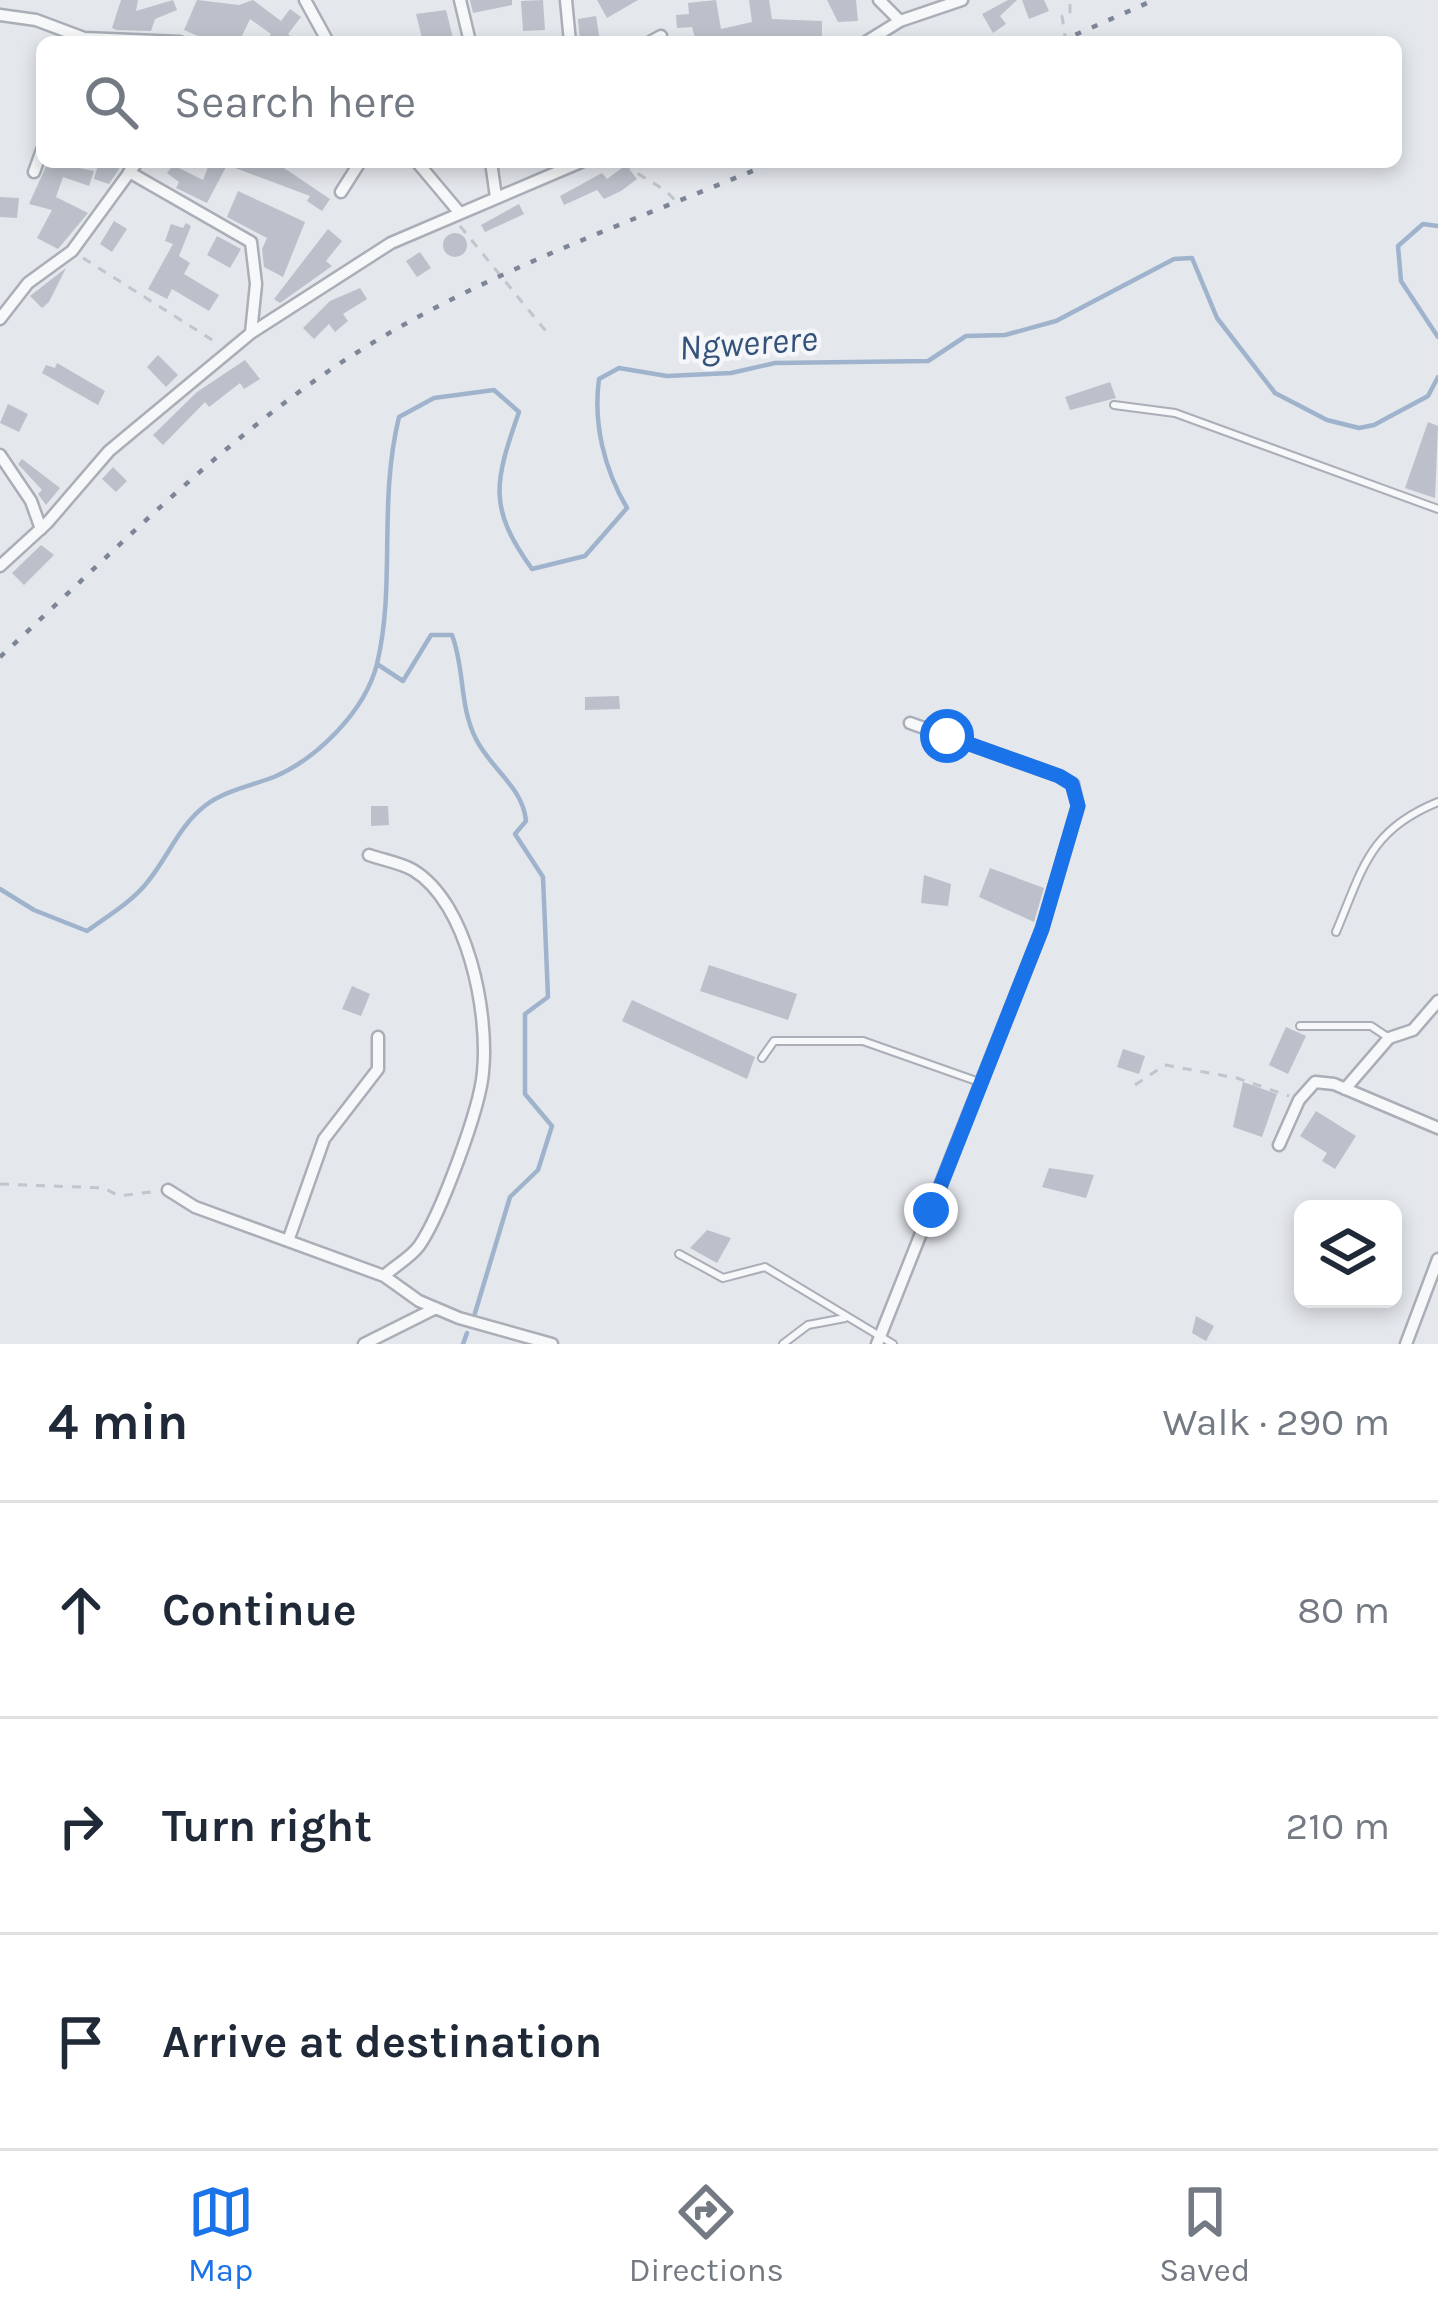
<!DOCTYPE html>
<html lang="en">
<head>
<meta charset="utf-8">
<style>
	:root { --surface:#fff; --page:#f6f6f7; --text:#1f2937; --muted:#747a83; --line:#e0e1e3; --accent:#1a73e8 }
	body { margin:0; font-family:Karla,sans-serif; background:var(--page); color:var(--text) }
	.controls { position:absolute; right:36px; bottom:36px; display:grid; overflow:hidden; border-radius:18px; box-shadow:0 6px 18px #0003 }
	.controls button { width:108px; height:108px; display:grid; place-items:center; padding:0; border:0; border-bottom:3px solid var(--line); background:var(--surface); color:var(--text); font:60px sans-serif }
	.stop { position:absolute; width:36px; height:36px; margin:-27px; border:9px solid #1a73e8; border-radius:50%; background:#fff }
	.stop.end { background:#1a73e8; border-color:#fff; box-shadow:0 3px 12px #0008 }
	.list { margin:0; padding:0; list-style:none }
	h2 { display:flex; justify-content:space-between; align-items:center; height:156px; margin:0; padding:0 48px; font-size:51px }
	h2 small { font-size:39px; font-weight:400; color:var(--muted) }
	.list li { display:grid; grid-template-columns:78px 1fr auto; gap:36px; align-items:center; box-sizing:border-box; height:216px; padding:0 48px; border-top:3px solid var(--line) }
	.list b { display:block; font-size:45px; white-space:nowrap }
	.list em { font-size:39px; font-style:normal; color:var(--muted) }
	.icon { flex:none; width:66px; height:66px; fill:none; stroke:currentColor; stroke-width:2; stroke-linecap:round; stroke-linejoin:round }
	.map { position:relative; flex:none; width:1438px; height:1344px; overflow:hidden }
	.search { position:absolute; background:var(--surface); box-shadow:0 6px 18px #0003; left:36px; right:36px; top:36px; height:132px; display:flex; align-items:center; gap:30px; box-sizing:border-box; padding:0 42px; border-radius:18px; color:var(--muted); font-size:45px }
	.sheet { height:804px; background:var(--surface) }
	nav { display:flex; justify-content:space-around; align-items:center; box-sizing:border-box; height:168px; border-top:3px solid var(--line); background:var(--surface); font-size:33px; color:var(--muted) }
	nav a { display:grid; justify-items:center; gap:6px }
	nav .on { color:var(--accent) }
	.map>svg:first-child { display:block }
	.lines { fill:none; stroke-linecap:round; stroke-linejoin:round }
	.stream { stroke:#9fb4cc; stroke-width:4.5 }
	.building { fill:#bbc0ca }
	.lane-casing { stroke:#a9aeb7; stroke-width:10 }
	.street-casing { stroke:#a9aeb7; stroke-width:15 }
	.path { stroke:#c2c5cb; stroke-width:3; stroke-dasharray:9 9; stroke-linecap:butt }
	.lane { stroke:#f7f8fa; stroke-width:6 }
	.street { stroke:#f7f8fa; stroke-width:10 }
	.rail { stroke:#7d8696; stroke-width:4.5; stroke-dasharray:6 12; stroke-linecap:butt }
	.route { stroke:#1a73e8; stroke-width:15 }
	.labels { text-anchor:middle; stroke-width:9; stroke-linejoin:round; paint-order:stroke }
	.water-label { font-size:36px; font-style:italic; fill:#34527a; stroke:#f4f6f9 }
</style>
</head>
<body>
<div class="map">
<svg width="1438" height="1344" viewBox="0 0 1438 1344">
	<rect width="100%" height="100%" fill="#e4e7ec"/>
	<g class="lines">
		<path class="stream" d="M1438,226L1423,224L1398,246L1401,281L1438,337
			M377,664L403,681L431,635H452C465,669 459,706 476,739C490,768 523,787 526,821L515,834L543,877L548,997L525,1014V1094L552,1126L538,1170L510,1197L475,1313
			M0,889L34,910L87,931C106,917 130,903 145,885C167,860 178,826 206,805C224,791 253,785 274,777C318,758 365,711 377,664C396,584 378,503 399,417L434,398L494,390L519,412C494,483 488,508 532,569L585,556L627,508C604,469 593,423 599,379L619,368L667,376L731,373L775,363L928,361L966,336L1005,335L1056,321L1174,259L1192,258L1217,318L1275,393L1327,420L1359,428L1374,425L1428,396L1438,377
			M463,1344L467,1333"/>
	</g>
	<path class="building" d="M121,0H138L136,11L173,0L177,10L155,19L151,31L117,30L112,28Z
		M197,0L239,5L253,0L281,21L290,9L301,17L288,34L297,42H265L271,34L250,19L239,42H212L184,30Z
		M470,0H512V5L473,13Z
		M543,0L545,30L523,31L521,1Z
		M597,0H638L607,18Z
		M716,0L721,29L752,22L749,0H769L772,19L822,21V42H696L692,27L677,28L676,15L689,14L688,3Z
		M827,0H856L858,21L838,22Z
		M1008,0H1017L1000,16L1006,24L993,33L982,14Z
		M1022,0H1044L1049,11L1029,19Z
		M446,10L454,42H423L416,14Z
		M596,16L600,41L580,42L578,19Z
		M48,162L94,171L89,186L63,177L56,197L88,213L58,249L37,238L52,210L29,204Z
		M99,162L121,166L109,184L94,179Z
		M210,162H275L330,199L322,211L307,201L310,196L227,165L207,203L176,188L179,182L167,173L173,165L203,180Z
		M626,165L637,179L621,191L604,199L597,190L564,205L560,196L602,173L607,179Z
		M238,191L305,222L283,277L264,267L262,249L267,238L227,217Z
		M0,197L19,198L17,218L0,217Z
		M519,204L524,214L485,232L481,225Z
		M114,221L127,229L112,252L100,244Z
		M186,223L191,226L179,256L190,263L184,274L219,295L209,311L172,289L167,299L148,289L173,244L165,241L171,224L183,228Z
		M328,229L342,241L326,261L332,266L280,303L274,299Z
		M443 245a12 12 0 1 1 24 0a12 12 0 1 1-24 0Z
		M217,236L241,249L230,268L207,255Z
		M420,252L431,268L417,277L406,261Z
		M66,268L49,302L42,308L30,296Z
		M360,288L367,299L343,314L348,321L335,332L329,324L314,339L303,328L330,301Z
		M158,355L178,375L166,387L147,367Z
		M245,360L260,379L244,389L240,383L209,407L205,402L163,445L153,435L197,392Z
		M57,363L105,391L98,405L42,373L46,365L55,368Z
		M1110,382L1116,398L1070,410L1065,397Z
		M8,404L28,414L19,432L0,423Z
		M1428,422L1438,426L1435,498L1405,488Z
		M22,459L60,488L46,505L38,494L42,490L18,464Z
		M113,467L127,481L116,492L102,479Z
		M41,545L54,555L24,585L12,573Z
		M619,696L620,709L585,710V697Z
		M371,806H388L389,825L371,826Z
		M990,868L1044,888L1034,922L979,897Z
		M924,875L951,884L948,906L921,903Z
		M709,965L797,994L788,1020L700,991Z
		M352,986L370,994L361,1016L342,1009Z
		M632,1000L755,1057L747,1079L622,1021Z
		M1286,1027L1306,1036L1288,1074L1269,1065Z
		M1123,1049L1145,1056L1139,1074L1117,1067Z
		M1243,1082L1277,1094L1262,1137L1233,1127Z
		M1316,1111L1356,1136L1335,1169L1322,1161L1327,1153L1300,1136Z
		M1049,1168L1094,1175L1086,1198L1042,1187Z
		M707,1230L731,1238L717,1263L690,1248Z
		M1196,1316L1214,1326L1206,1341L1192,1333Z"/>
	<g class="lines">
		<g class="lane-casing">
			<path id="lane" d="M1114,405L1175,413L1438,509
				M1336,932C1363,868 1369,830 1438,802
				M1300,1026H1371L1389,1038
				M762,1058L774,1041H863L982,1083
				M679,1254L723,1278L765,1267L893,1344
				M783,1344L808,1325L845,1318"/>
		</g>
		<g class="street-casing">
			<path id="street" d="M305,0L328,42
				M460,0L470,42
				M566,0L570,42
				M879,0L900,21
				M0,15L36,20L84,38L180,42
				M650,42L661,36
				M866,42L900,21L962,0
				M417,162L459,212
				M491,162L496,197
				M34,172L42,150
				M129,172L251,242L256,284L251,333
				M341,192L360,162
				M0,319L28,283L72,251L137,162
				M0,455L31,501L41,529
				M0,566L47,523L109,451L251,333L391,243L581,162
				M369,855C383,860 401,863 413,870C468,903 489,1013 483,1072C480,1109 440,1216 419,1246C411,1257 395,1266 384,1276
				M1345,1089L1389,1038L1413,1030L1438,1001
				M1279,1145L1299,1100L1315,1082L1334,1084L1438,1128
				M168,1190L195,1207L384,1276L419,1301L459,1318L552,1344
				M288,1241L324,1139L378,1069V1037
				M364,1344L436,1308
				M877,1344L1042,929L1078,806L1073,784L1059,776L910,723
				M1406,1344L1438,1259"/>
		</g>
		<path class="path" d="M1066,42L1062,16L1070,15V0
			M1068,42L1070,37L1079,42
			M624,162C641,180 662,183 677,203
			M460,226L549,335
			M83,258L217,343
			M1135,1085L1165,1065L1237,1078L1289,1096
			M0,1184L104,1188L119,1196L158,1191"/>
		<use href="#lane" class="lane"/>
		<use href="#street" class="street"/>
		<path class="rail" d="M1059,42L1154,0
			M0,657C106,559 210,452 330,370C466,278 624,225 774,162"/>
	</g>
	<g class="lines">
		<path class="route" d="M931,1210L1042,929L1078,806L1072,784L1059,776L947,736"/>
	</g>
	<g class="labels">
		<g class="water-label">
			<text transform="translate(748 342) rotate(-4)" y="13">Ngwerere</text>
		</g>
	</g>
</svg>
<div class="controls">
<button><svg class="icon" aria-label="layers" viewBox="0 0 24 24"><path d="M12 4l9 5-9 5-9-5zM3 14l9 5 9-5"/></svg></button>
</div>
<div class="stop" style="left:947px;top:736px"></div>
<div class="stop end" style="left:931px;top:1210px"></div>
<div class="search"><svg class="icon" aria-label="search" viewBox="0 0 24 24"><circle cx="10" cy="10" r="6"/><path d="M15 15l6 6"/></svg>Search here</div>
</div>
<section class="sheet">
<h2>4 min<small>Walk · 290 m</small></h2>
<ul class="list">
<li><svg class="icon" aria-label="ahead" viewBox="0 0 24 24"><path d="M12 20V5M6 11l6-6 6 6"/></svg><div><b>Continue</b></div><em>80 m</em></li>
<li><svg class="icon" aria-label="right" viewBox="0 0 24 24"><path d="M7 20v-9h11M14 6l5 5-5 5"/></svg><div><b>Turn right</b></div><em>210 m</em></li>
<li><svg class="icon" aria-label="arrive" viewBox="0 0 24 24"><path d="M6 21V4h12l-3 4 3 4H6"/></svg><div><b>Arrive at destination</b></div></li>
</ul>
</section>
<nav>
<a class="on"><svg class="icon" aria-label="map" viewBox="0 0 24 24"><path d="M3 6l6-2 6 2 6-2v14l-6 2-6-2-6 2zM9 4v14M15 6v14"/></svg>Map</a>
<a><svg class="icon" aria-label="directions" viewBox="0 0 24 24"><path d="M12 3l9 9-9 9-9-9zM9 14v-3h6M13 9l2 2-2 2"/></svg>Directions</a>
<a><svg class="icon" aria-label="saved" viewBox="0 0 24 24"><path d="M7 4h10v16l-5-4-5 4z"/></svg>Saved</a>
</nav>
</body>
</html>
